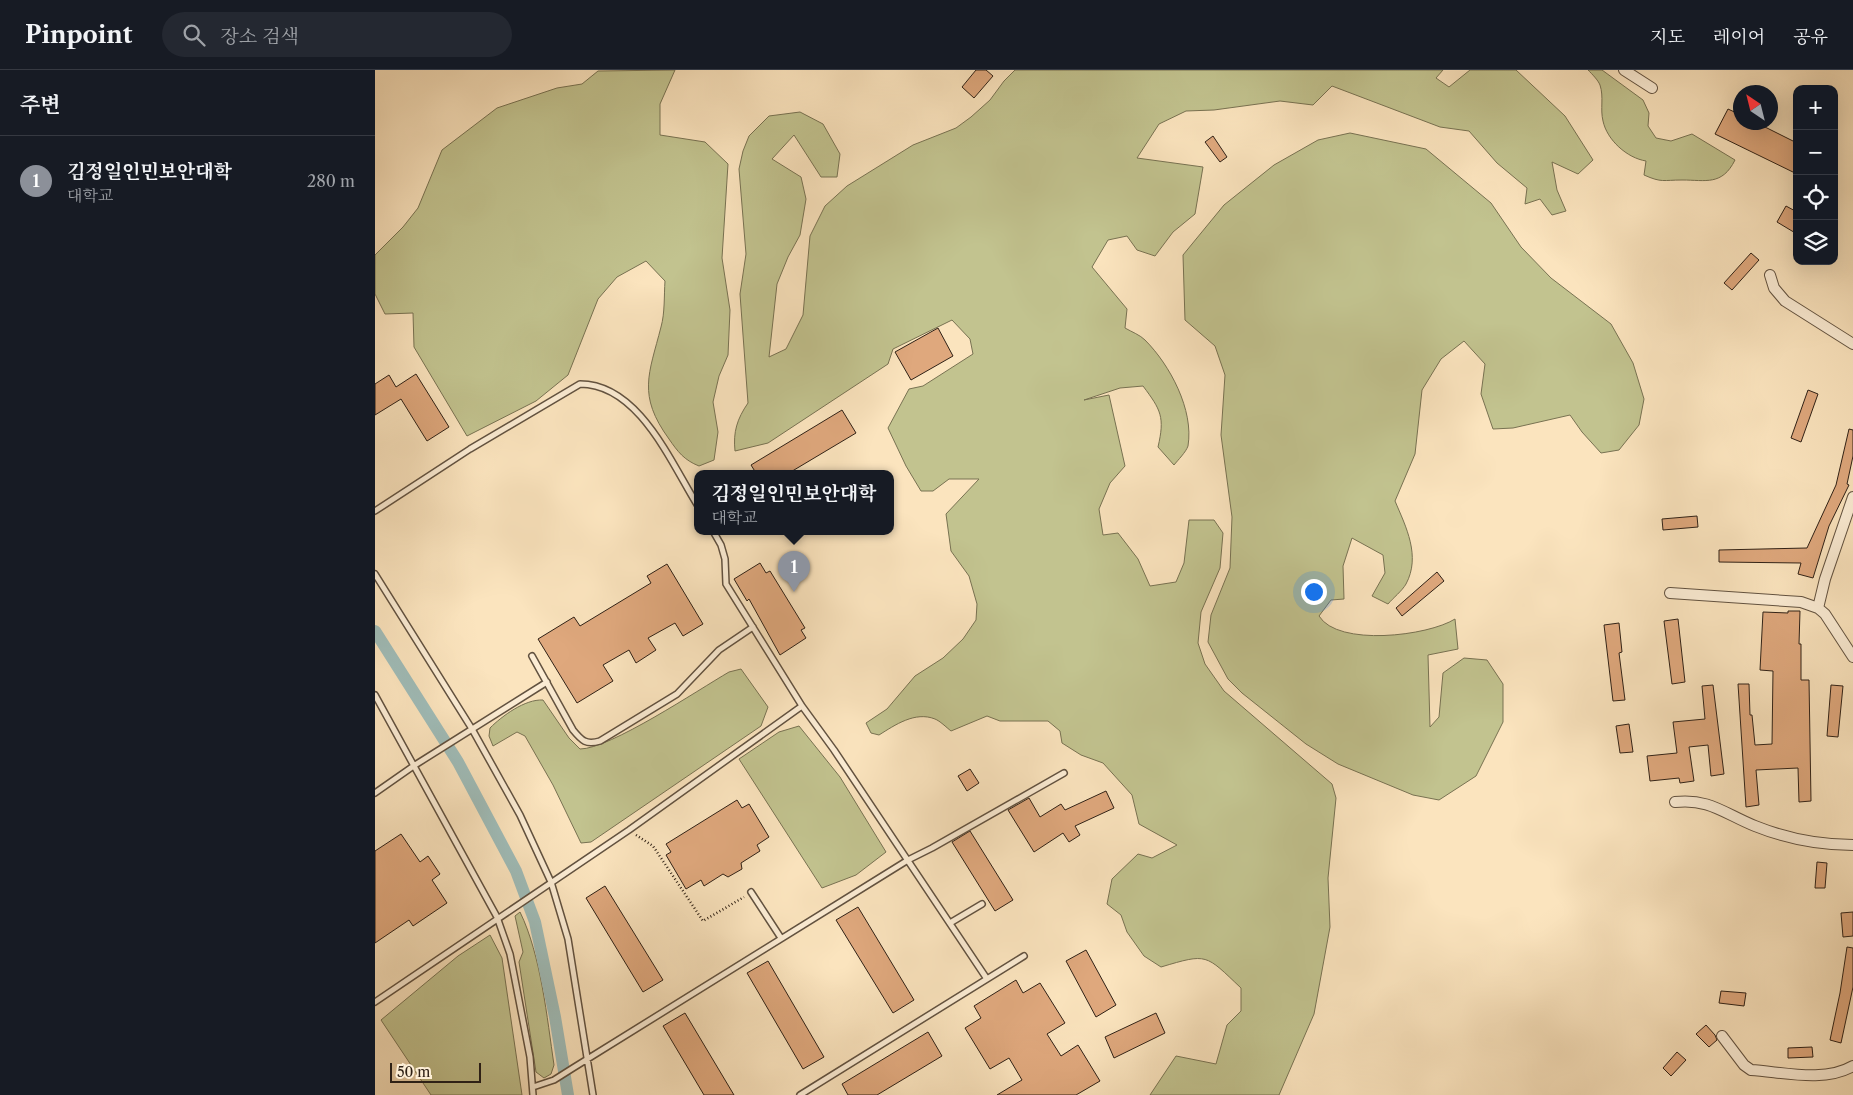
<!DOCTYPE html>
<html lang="ko">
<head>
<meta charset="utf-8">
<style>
	:root { --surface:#171b24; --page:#242831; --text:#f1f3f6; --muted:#9ea1a6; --line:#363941; --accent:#8c9099 }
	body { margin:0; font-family:"Libre Caslon Text","Noto Serif KR",serif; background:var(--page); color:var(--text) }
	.controls { position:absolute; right:15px; top:15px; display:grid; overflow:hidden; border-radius:10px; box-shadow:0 5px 20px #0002 }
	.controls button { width:45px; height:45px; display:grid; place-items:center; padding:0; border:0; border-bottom:1px solid var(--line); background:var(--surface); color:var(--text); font:25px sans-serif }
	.compass { position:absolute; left:1358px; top:15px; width:45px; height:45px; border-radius:50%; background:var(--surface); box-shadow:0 5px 20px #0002; rotate:325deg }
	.scale { position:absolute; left:15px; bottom:12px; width:91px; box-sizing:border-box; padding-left:5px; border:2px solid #2f2116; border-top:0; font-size:14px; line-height:18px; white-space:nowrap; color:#2f2116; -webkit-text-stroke:4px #fcedd5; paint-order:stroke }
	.you { position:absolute; left:938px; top:521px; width:18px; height:18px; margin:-12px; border:4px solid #fff; border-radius:50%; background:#1a73e8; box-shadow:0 0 0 8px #1a73e833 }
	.badge { display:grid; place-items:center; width:32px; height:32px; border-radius:50%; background:var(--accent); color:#fff; font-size:16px; font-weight:700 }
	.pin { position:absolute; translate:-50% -41px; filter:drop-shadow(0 1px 2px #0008) }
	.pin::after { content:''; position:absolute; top:26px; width:18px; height:15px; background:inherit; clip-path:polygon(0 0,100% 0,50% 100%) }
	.popup { position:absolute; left:319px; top:400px; width:200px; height:65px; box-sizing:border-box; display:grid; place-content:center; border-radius:10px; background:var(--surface); filter:drop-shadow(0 1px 4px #0005); font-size:16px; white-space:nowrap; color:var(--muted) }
	.popup b { font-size:19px; color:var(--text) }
	.popup::after { content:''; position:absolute; left:50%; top:100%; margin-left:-10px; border:10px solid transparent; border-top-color:var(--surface) }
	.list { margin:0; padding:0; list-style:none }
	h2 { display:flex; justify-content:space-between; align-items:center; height:65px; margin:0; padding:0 20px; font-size:21px }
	h2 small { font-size:16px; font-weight:400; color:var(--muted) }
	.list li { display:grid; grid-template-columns:32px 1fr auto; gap:15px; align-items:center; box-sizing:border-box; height:90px; padding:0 20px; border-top:1px solid var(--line) }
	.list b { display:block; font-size:19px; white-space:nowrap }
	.list p { margin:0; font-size:16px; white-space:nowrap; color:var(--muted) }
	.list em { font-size:16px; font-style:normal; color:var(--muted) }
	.icon { flex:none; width:28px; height:28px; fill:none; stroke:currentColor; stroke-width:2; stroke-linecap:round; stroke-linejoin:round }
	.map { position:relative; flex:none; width:1478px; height:1025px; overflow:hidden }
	header { display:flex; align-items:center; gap:30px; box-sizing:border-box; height:70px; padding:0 25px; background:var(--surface); border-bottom:1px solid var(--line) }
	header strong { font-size:24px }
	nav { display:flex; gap:28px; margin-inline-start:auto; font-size:18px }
	.search { width:350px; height:45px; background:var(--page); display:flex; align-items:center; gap:12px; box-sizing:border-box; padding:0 18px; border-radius:28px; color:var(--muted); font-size:19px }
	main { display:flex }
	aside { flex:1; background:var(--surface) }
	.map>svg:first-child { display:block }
	.green { fill:#c2c38f; stroke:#787252 }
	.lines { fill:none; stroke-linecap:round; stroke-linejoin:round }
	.canal { stroke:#a0bdb9; stroke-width:12 }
	.building { fill:#dfa87d; stroke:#2f2116 }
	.service-casing { stroke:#625240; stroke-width:8 }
	.minor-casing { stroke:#625240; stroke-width:12 }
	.path { stroke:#2f2116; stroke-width:2.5; stroke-dasharray:1 2.5; stroke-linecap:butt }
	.service { stroke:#fcedd5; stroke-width:5 }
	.minor { stroke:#fcedd5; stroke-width:10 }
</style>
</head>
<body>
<header>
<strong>Pinpoint</strong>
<div class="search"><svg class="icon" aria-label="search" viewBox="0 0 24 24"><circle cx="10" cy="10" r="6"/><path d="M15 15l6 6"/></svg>장소 검색</div>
<nav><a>지도</a><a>레이어</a><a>공유</a></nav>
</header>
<main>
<aside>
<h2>주변<small></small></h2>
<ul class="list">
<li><span class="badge">1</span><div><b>김정일인민보안대학</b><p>대학교</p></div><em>280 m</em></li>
</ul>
</aside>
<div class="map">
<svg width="1478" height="1025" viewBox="0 0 1478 1025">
	<rect width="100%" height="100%" fill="#fbe4be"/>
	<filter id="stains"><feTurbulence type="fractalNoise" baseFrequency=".004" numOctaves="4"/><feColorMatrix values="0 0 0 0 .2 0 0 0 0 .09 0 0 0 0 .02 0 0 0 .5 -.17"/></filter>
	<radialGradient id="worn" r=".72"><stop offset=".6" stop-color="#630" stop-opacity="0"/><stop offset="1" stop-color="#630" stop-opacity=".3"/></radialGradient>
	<path class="green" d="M300,0L285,34V65L330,72L353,94L347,188L355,240L353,285L344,306L338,332L343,362L339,390L324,396C309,390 303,382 294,369C262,325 274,304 286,257C290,243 289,225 290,211L271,191L242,207L223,229L193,305L161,331L92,366L39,277L38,243L10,244L0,224V185L28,157L43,138L67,80L122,38L182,18L207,14L223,1Z
		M640,0H1068L1061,8L1074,17L1095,0H1141L1190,46L1218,90L1203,104L1177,92L1182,120L1191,141L1177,145L1165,129L1150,134L1152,118L1122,93L1094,61L1065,57L957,16L938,35L905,31L839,40L811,41L784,54L762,88L828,97L820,144L798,162L780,186L762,180L752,166L733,170L717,197L752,239L750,258C757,262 765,265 770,270C795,295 819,340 813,376C811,382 803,390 799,395L783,377C790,347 786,340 768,316L745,318L709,330L734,325L750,396L735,413L724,439L728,465L743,463L763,489L775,516L801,512L809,493L814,450H839L848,463L845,498L826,542L823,573L830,594L849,621L957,714L961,728L953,808L955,857L939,944L904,1025H775L801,986L841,994L852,955L866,941V918C830,884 833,883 786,897L769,886L752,862L746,845L732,834L737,809L763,784L777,788L802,775L764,754L757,725L728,693L706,685L687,673L685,661L673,651H625L612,646L576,661C571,657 565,651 560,649C540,641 520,655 504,665L496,663L491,653L512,639L540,606L568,588L588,569L601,550L602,534L594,506L576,481L571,444L604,409H574L558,421H546L531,396L513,358L534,319L548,316L598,284L595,269L577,250L518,279L513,294L393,373L360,381C358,362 362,349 373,333L365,224L371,184L364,99L368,81L374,66L394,46L425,42L448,54L465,84L462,107H446L419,65L397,89L426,107L431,129L425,165L413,187L402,214L394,287L411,279L428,245L435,166L450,136L472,116L538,75L581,58L596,47L615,30L629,11Z
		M1213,0H1227L1268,30L1274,43L1273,56L1281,68L1296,71L1317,64L1360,90C1347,116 1331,110 1307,110C1288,110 1287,113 1269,105L1271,91C1252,88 1232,70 1228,51C1225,39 1229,27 1225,15C1223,10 1217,4 1213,0Z
		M975,63L1051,79L1116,133L1146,177L1176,208L1236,254L1258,293L1269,329L1264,355L1244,380L1226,383L1207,362L1195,345L1138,358L1118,359L1106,324L1110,294L1089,271L1066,289L1047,320L1040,384L1020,431C1031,457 1046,486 1031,514C1027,521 1018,528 1013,534L997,526L1010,503L1008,485L977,468L968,496L969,529L956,530L944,546C963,577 1053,566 1080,549L1083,579L1053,585L1055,657L1064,647L1068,603L1089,588L1112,590L1128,614V652L1101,706L1064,730L1038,725L963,694L931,674L867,623L853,609L833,572L836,545L855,498L857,447L846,365L850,305L840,276L810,250L808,185L849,135L899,95L943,70Z
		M366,599L393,637L386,656L216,772L206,773L178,715L150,666L142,662L118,676L114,666L115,658C127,646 150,629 168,630L194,668L205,679C235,679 323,620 354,602Z
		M424,656L465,707L511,782L481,805L447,818L364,689L404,662Z
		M145,842C166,885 172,948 179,995L176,1004L169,1008L161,1002L144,892L148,882L140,846Z
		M115,865L127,888L147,1025H56L6,950L83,886Z"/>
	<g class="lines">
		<path class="canal" d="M0,561L83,692L141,801L160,852L180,947L193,1025"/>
	</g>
	<path class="building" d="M601,0H611L618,6L599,28L587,17Z
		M1353,39L1366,45V52H1380L1422,73V104L1340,64Z
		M838,66L852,87L845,92L830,72Z
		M1411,136L1422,142V164L1402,152Z
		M1376,183L1384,190L1357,220L1349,213Z
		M563,258L578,286L536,310L520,282Z
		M41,304L74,357L52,371L26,329L0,345V314L14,305L21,317Z
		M1433,320L1443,324L1426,372L1416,368Z
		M467,340L481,363L414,403H381L376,395Z
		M1474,359L1478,360V386L1472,414L1474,415L1454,456L1438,508L1423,504L1426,493L1344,492V480L1432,478L1461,415Z
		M1322,446L1323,457L1288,460L1287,449Z
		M385,493L391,503L395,501L430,558L426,560L431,568L405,585L374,529L372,531L359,509Z
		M292,494L328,554L308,566L300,553L273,568L281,580L261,593L254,580L228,595L238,611L202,633L163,569L199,547L205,556L276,513L272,506Z
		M1062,502L1069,511L1027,546L1021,538Z
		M1413,541H1425L1424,574H1426V610H1434L1436,731L1424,732L1423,698L1381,700L1384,735L1371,737L1363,614H1374L1375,645H1377L1380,675L1397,674L1398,601L1385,600L1388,542L1413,543Z
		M1303,549L1310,612L1297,614L1289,551Z
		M1244,553L1247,582L1244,583L1250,630L1238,631L1229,555Z
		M1338,615L1349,704L1336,706L1333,675L1314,677L1319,711L1305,713L1304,708L1275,711L1272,686L1302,683L1298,652L1330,649L1327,616Z
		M1456,615L1468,616L1463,667L1452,666Z
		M1254,654L1258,682L1245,683L1241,656Z
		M595,699L604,713L592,721L583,706Z
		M731,721L739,738L700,756L705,765L694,772L688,763L659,782L633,740L654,728L665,747L686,734L690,740Z
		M362,730L367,738L374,734L394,767L382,775L385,781L366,793L367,799L353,807L348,804L329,816L326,810L311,819L291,785L296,782L291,774Z
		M595,761L638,830L620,841L577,772Z
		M26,764L45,792L53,786L65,804L57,810L72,833L38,856L34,850L0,873V781Z
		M1442,792L1452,793L1450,818H1440Z
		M230,816L288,910L268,922L211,828Z
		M483,837L539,930L518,943L461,850Z
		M1478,842V866L1468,867L1466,843Z
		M1472,877L1478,878V917L1466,973L1455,970L1465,923Z
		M711,880L741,935L721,947L691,891Z
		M393,891L449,987L428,999L372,903Z
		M641,910L648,923L665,913L690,953L672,964L686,986L703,975L725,1011L701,1025H622L647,1010L634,988L615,999L590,958L606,948L599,936Z
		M1346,921L1371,923L1369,936L1344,933Z
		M310,943L359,1025H329L288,956Z
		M781,943L790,963L739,988L730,967Z
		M1331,955L1340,965L1342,970L1334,977L1321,964Z
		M553,962L567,986L502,1025H473L467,1014Z
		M1437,977L1438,987L1413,988V978Z
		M1302,982L1311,990L1296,1006L1288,998Z"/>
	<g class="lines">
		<g class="service-casing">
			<path id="service" d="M0,441L95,379L205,314C264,314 296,393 323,436
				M338,461L346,475L350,489L351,514L427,636L459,680L612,909
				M0,504L97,659L145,745L176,812L193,869L218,1025
				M157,586L198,660C207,671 211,675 225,671L302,624L344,580L378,557
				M0,625L122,847L135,884L155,987L158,1025
				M0,723L40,695L172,612
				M376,822L406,868
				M575,853L607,834
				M0,932L254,760L427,636
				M158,1017L179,1010L198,998L533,790L557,778L689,703
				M425,1025L649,886"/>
		</g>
		<g class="minor-casing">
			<path id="minor" d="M1249,0L1277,18
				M1395,205L1399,218L1410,231L1478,274
				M1295,523L1426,532L1443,538L1450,544L1478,587
				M1443,538L1450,509L1478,427
				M1300,732C1334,728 1350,744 1380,756C1410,768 1446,775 1478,775
				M1347,966L1369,995L1376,1000C1408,1002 1449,1013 1478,996"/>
		</g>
		<path class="path" d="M261,765L278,776L328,851L369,827"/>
		<use href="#service" class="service"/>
		<use href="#minor" class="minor"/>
	</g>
	<rect width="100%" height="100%" filter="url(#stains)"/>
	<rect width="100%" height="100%" fill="url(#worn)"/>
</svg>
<div class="controls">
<button>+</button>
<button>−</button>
<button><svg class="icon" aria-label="locate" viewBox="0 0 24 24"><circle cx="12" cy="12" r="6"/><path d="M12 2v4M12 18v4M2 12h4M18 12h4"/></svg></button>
<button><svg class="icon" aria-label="layers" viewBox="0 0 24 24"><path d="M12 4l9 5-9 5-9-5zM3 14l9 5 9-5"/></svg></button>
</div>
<svg class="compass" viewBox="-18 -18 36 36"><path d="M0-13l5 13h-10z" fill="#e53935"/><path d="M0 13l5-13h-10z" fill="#9ea1a6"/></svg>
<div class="scale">50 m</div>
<div class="you"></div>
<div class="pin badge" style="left:419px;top:522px">1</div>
<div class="popup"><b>김정일인민보안대학</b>대학교</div>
</div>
</main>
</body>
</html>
